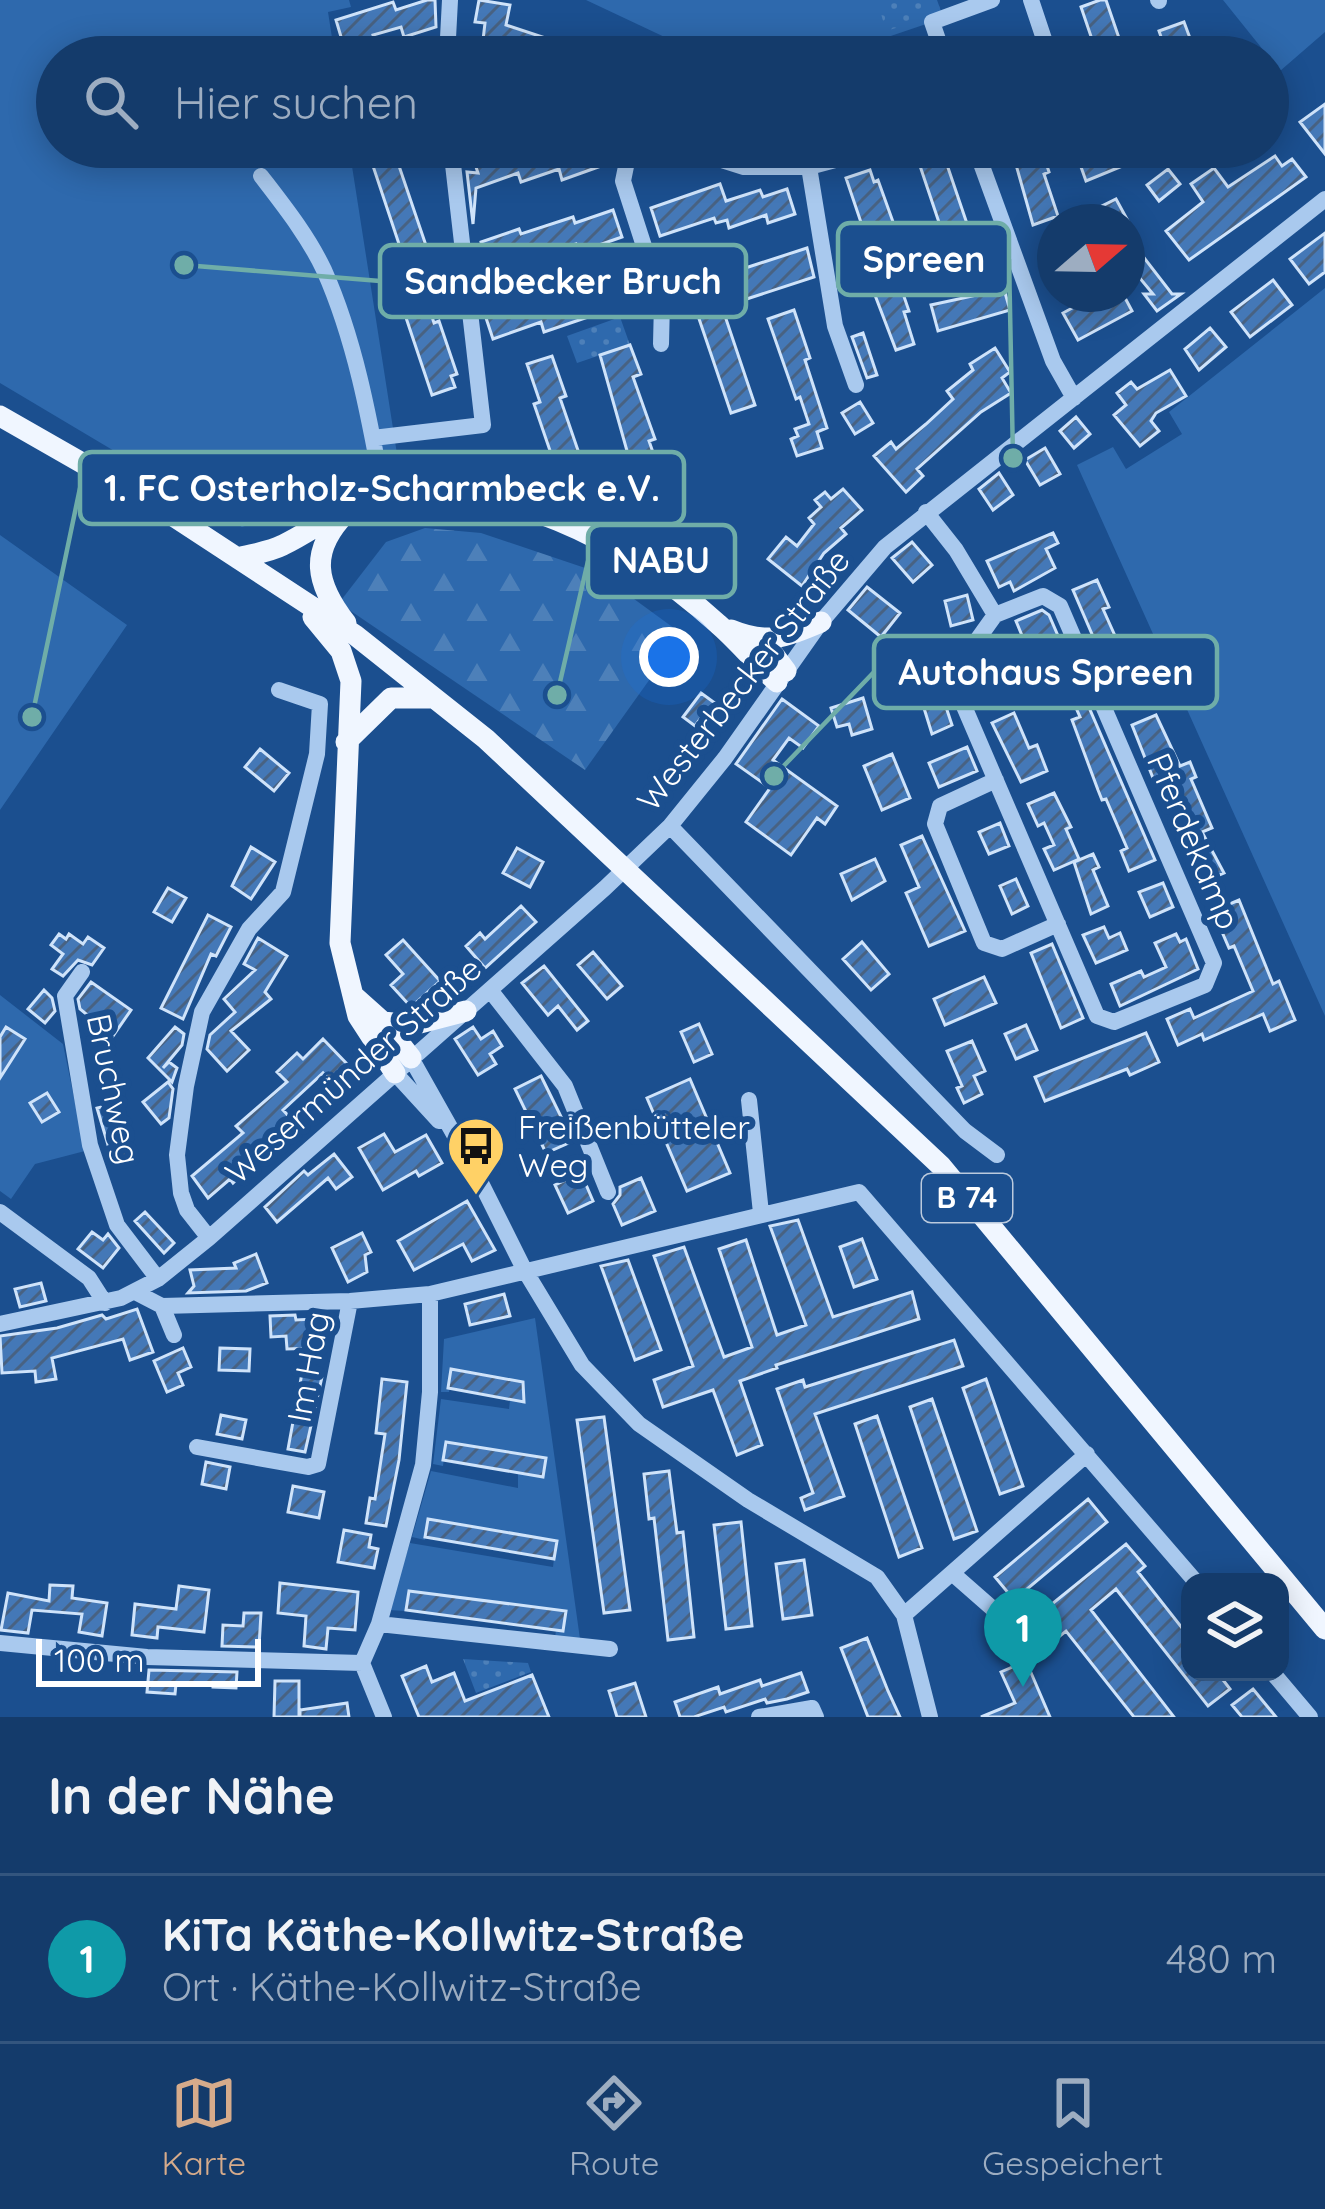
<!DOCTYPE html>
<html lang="de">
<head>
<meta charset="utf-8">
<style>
	:root { --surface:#143b6b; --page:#214673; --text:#f1f3f6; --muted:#9dadc1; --line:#33557e; --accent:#d6ab8b }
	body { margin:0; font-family:Quicksand,sans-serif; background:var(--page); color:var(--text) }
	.controls { position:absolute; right:36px; bottom:36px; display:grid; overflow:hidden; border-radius:24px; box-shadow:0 6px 30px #0003 }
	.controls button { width:108px; height:108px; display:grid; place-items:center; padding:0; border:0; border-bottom:3px solid var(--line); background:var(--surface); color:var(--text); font:60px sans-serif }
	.compass { position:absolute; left:1037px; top:204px; width:108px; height:108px; border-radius:50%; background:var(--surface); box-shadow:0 6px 30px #0003; rotate:70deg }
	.scale { position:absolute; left:36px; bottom:30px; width:225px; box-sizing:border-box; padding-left:12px; border:6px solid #fff; border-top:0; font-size:33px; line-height:42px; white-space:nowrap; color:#fff; -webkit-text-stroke:9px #1b4f8f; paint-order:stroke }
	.you { position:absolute; left:669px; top:657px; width:42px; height:42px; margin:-30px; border:9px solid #fff; border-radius:50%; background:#1a73e8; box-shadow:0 0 0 18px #1a73e833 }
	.badge { display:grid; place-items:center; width:78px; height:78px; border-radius:50%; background:var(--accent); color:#fff; font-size:39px; font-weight:700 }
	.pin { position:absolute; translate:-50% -99px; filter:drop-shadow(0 3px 6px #0008) }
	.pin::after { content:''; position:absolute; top:63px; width:42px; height:36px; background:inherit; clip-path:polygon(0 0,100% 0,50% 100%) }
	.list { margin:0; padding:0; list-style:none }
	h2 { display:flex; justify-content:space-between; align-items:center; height:156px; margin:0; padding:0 48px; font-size:51px }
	h2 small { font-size:39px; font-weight:400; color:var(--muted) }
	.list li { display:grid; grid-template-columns:78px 1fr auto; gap:36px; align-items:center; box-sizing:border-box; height:168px; padding:0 48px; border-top:3px solid var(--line) }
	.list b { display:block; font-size:45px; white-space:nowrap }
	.list p { margin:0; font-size:39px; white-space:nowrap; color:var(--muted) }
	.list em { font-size:39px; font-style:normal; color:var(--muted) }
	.icon { flex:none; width:66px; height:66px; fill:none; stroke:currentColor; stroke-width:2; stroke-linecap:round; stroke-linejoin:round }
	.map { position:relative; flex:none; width:1325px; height:1717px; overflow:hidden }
	.search { position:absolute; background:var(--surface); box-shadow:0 6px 30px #0003; left:36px; right:36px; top:36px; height:132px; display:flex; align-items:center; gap:30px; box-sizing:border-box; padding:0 42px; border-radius:66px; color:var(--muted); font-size:45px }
	.sheet { height:324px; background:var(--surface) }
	nav { display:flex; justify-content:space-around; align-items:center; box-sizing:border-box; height:168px; border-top:3px solid var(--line); background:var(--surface); font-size:33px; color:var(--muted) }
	nav a { display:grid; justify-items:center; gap:6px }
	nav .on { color:var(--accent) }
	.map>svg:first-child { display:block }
	.green { fill:#2e69ad }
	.forest { fill:url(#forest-firs) }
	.park { fill:url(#park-dots) }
	.building { fill:url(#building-hatch); stroke:#cfe3fa; stroke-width:3 }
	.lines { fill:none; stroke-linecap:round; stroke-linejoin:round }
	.minor { stroke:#a9c9ee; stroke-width:16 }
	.major { stroke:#f0f6ff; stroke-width:21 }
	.labels { text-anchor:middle; stroke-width:12; stroke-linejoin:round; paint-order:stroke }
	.shield { fill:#1b4f8f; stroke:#bbcadd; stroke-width:3 }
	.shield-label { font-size:30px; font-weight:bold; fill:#fff }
	.street-label { font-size:33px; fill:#fff; stroke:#1b4f8f }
	.poi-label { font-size:33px; fill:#fff; stroke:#1b4f8f; text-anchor:start }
	.leader { fill:none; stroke:#6fada8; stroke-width:4.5 }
	.callout-dot { fill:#6fada8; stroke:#1b4f8f; stroke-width:4.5 }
	.callout { fill:#1b4f8f; stroke:#6fada8; stroke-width:4.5 }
	.callout-label { font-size:36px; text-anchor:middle; font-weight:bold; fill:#fff }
</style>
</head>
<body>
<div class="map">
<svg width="1325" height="1717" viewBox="0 0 1325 1717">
	<defs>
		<pattern id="forest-firs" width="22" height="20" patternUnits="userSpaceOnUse" patternTransform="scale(3)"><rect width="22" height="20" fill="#2e69ad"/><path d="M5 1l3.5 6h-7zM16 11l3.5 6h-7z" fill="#4d80b9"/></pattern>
		<pattern id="park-dots" width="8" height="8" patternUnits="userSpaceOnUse" patternTransform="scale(3)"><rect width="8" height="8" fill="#2e69ad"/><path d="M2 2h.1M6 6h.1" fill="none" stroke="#4d80b9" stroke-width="1.8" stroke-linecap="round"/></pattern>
		<pattern id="building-hatch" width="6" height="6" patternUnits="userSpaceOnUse" patternTransform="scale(3)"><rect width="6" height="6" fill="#4478b7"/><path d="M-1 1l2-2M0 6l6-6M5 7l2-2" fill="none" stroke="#486282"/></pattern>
	</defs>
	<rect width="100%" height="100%" fill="#1b4f8f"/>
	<path class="green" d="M0,0H349L351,7L328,12L335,57H57V147H349L400,473L242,527L0,383Z
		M586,0H930L932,22L829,57H707Z
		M1223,0H1325V32L1280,71Z
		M1325,288V1016L1077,465L1113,447L1126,469L1182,434L1169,412Z
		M0,535L127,625L0,810Z
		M0,995L63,1044L85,1151L35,1164L11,1199L0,1191Z
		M535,1318L580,1639L555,1638L556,1630H563L565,1611L410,1591L406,1611L388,1610L410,1543L553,1567L556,1541L429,1519L425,1540L412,1537L431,1471L518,1488V1472L543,1476L546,1458L446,1442L443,1466L433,1464L441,1399L509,1409L510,1400L524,1401L523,1382L452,1369L449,1392H441L444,1339Z"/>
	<path class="forest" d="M425,528L481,533L597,572L682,634L585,770L339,603L386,542Z"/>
	<path class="park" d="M877,0H937L942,14L886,31Z
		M620,317L630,345L577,363L567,336Z
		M463,1659L528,1663L531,1672L476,1693Z"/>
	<path class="building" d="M427,0H435L436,27L404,37L401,27L373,35L380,57H347L336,20L393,2L396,10Z
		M479,0L510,5L506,25L588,52V57H481L485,23L475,22Z
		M1100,0H1106L1120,41L1116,42L1121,57H1098L1081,7Z
		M1184,22L1197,57H1168L1159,31Z
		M1005,40L1011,57H963L962,55Z
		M1325,104V154L1300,122Z
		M382,147H409L413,158L398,163L435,272L424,276L432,300L427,301L434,323L439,321L457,374L451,376L455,387L432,395L394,282L410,277L373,166L387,161Z
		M513,147L516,156L542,147H553L555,155L577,147H594L601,166L562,180L559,169L521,182L518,173L476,188L473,224L467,172L478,173L474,161Z
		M941,147L980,262L955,270L916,154Z
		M1011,147H1041L1049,172L1044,174L1058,216L1033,225Z
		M1093,147H1164V149L1086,181L1076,153Z
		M1275,156L1282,166L1292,159L1306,177L1189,260L1166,231L1203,202L1191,184L1214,168L1228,187Z
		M1168,169L1180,184L1159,201L1147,185Z
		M870,170L874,182L878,180L897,233L893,235L896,244L887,247L909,311L904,312L914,344L896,350L860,256L871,252L846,178Z
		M720,184L726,201L760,190L763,197L787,189L795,214L768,223L766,215L729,228L727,220L716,223L714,218L660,236L651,208Z
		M1116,199L1140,243L1135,246L1172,294H1181L1157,311L1144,294H1153L1129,265L1134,262L1127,251V222H1106L1098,208Z
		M613,210L622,237L579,252L576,244L529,260L527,252L478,268L475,247H482L481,242L519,229L521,234L573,217L575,223Z
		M1325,233V272L1309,284L1290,259Z
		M807,248L814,277L722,307L755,405L731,413L693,301L686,303L677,275L728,257L733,272Z
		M634,267L642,291L592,308L594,315L544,332L541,322L493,339L486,318L534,301L536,309L586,291L584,285Z
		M999,272L1010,310L938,331L931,305L982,294L977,279Z
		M1273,280L1292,305L1250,337L1231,312Z
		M1098,294H1123L1132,311L1078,340L1063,313Z
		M794,310L810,358L805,360L827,428L817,432L822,448L797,456L791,439L798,436L795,429L809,424L800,397L796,399L768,319Z
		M1210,328L1226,347L1199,370L1185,349Z
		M863,333L877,375L867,378L852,337Z
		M630,345L641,374L633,377L655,439L649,441L663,481L638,490L600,355Z
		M995,348L1010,372L1002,378L1011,393L981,412L917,469L923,476L906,492L874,456L891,442L896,449L926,424L953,399L947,391L973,370L970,364Z
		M552,356L566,396L560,398L582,462L557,471L534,404L540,402L527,364Z
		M1170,370L1186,396L1156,413L1151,421L1159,431L1140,446L1114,415L1126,405L1117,393L1131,382L1137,389Z
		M860,402L873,423L855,434L842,413Z
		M1076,417L1090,434L1074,448L1060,431Z
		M1045,448L1060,474L1040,485L1025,460Z
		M999,473L1013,495L993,510L979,489Z
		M843,489L862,510L841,528L846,534L824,553L802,586L768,559L786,537L797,546L814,524L809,518L821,507L815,500L825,492L831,499Z
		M1053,533L1058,543L1046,549L1055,568L1014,591L1010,582L999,587L987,561Z
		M912,542L932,565L913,582L892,558Z
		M1097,580L1109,607L1103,609L1120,647L1101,655L1073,590Z
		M867,587L900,613L881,637L848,610Z
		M967,595L973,620L951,626L945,601Z
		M1042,610L1049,615L1155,860L1129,871L1121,851L1127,848L1106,799L1102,800L1098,790L1072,720L1080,717L1069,692L1060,696L1044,658L1033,662L1016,621Z
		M938,683L952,725L932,734L919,692Z
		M701,693L719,706L712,715L706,711L695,726L683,717Z
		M863,698L872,729L852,735L849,724L837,727L831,708Z
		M782,699L819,726L803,748L789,738L773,760L837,806L825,824L817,818L791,855L746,822L770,788L736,764Z
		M1014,713L1029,748L1037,745L1047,771L1021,782L992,723Z
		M1156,715L1180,766L1190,762L1196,777L1191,779L1212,828L1202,832L1224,873L1198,884L1172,808L1183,804L1169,771L1153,778L1132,725Z
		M967,747L977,771L939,787L929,763Z
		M260,749L289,773L274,791L245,767Z
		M892,754L910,798L882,810L864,766Z
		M1054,793L1071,827L1066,829L1079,859L1054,870L1044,849L1054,845L1044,823L1038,826L1028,804Z
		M1000,823L1009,846L989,854L979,832Z
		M922,836L965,931L929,946L906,893L919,887L901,845Z
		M251,847L275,862L251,899L232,886Z
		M517,848L543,862L530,887L503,873Z
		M1093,854L1099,867L1093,870L1108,906L1091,914L1074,862Z
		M875,859L885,881L852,900L841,874Z
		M1016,879L1028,906L1012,914L1000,886Z
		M1163,883L1173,907L1150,917L1139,892Z
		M168,888L186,898L172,922L154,912Z
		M1239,900L1273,984L1279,981L1295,1020L1270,1031L1263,1014L1204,1040L1202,1034L1178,1045L1167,1019L1190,1009L1194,1018L1253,991L1234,946L1229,948L1213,911Z
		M521,906L536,922L485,968L466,946L480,933L485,939Z
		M208,915L231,927L216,956L211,954L183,1019L161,1008Z
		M1104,927L1109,938L1120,933L1127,950L1096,963L1083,935Z
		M59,934L66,939L69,934L83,944L88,937L104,948L92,965L78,960L63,976L52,969L63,954L51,945Z
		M1176,934L1180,942L1186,939L1198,969L1120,1006L1111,984L1141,971L1144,977L1166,967L1155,943Z
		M258,938L287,956L265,992L271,999L231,1031L249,1050L227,1071L207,1049L210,1035L235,1012L224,999L255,970L244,964Z
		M403,940L440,981L411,1007L391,985L403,974L386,955Z
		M862,942L889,974L871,990L843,959Z
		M1052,944L1083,1018L1061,1028L1031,953Z
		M593,952L622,986L607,999L578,965Z
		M544,966L588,1021L577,1030L558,1006L548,1015L522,983Z
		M984,977L996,1003L945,1025L934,999Z
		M91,982L131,1010L113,1036L80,1009L78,999Z
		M44,990L52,998L55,1011L45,1023L28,1009Z
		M699,1024L712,1054L694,1062L681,1032Z
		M1026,1025L1037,1050L1016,1059L1005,1034Z
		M6,1027L25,1039L0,1078V1037Z
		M175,1027L184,1034L182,1045L163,1068L169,1062L177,1068L172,1082L148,1058Z
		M473,1027L481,1039L493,1031L502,1046L490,1054L496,1064L478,1075L455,1039Z
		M1146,1033L1159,1062L1130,1075L1127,1069L1045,1101L1035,1077Z
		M323,1039L349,1066L332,1083L323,1073L283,1110L295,1123L233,1183L230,1179L208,1198L192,1176L243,1133L236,1126L287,1082L277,1072L297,1053L303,1059Z
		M972,1041L985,1071L974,1076L982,1094L964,1103L957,1088L962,1086L947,1051Z
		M541,1076L573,1141L546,1153L515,1089Z
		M690,1079L730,1173L687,1191L647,1098Z
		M168,1082L173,1089L169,1118L161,1124L143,1102Z
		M47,1093L59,1112L42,1122L30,1103Z
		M118,1103L124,1125L119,1126L133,1158L114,1165L97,1108Z
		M384,1134L395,1152L426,1135L442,1163L419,1176L416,1171L383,1190L359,1148Z
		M334,1154L352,1177L336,1189L328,1178L277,1222L265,1207L304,1171L308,1175Z
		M581,1173L593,1201L568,1213L555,1185Z
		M641,1178L655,1211L622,1225L613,1204L620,1195V1187Z
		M467,1201L495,1250L472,1261L463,1244L414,1270L398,1241Z
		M145,1212L174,1243L164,1253L135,1221Z
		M798,1220L833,1317L912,1292L919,1319L776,1365L777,1368L740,1381L762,1445L737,1455L713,1390L663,1407L654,1380L693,1366L654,1256L684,1247L724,1357L752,1347L719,1249L746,1240L777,1335L806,1325L770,1226Z
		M92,1232L103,1240L108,1234L119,1248L103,1268L78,1249Z
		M362,1233L371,1252L365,1255L367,1272L348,1282L332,1248Z
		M862,1239L877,1279L854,1287L840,1247Z
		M256,1254L267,1283L246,1291L188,1293L194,1286L190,1270L236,1268L234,1263Z
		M628,1260L661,1350L635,1360L601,1266Z
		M41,1283L46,1301L20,1307L15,1289Z
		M504,1294L510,1316L470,1325L465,1304Z
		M137,1309L153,1352L130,1360L123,1339L52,1358L56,1379L36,1382L35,1371L2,1373L0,1336L57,1328L102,1315L106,1319Z
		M295,1315L296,1320L314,1319L316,1348L287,1349L286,1336L271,1337L270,1316Z
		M954,1340L963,1366L815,1414L844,1496L805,1510L801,1498L813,1493L777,1389L803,1380L805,1387Z
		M183,1348L191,1367L178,1373L183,1385L167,1392L154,1361Z
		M220,1348L250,1349L249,1371L219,1370Z
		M451,1369L523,1382L524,1402L448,1388Z
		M302,1373L322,1377L305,1452L288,1449Z
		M382,1379L407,1382L399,1460L386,1526L366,1523L370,1498L375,1499L385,1434L376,1433Z
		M986,1379L1023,1486L1000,1494L963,1388Z
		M932,1399L977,1531L954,1539L910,1407Z
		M221,1415L246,1420L242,1439L217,1434Z
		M877,1416L922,1548L899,1557L855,1424Z
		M604,1417L630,1610L604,1613L577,1420Z
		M446,1442L546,1458L543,1477L443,1460Z
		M206,1462L230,1467L226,1489L202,1484Z
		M669,1471L677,1533L683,1532L694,1637L668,1640L654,1518L649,1519L644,1474Z
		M293,1486L324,1492L319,1518L288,1512Z
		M1088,1499L1107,1522L1014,1600L995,1577Z
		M428,1519L557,1541L554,1559L425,1537Z
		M741,1522L752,1626L726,1629L714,1525Z
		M344,1530L371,1535L369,1547L378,1549L374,1568L338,1562Z
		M1126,1544L1145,1566L1138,1572L1190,1638V1672H1217L1230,1689L1208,1706L1116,1589L1091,1610L1174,1717H1134L1066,1631L1050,1644L1031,1621Z
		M804,1560L812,1615L783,1619L776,1564Z
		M280,1583L358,1592L355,1630L328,1628L326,1649L304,1646L306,1616L278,1613Z
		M50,1585L73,1586L72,1598L107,1603L102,1636L79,1632L82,1614L32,1610L28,1633L1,1630L8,1593L49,1601Z
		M179,1586L209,1590L204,1632L158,1627L157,1638L132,1635L135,1604L176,1609Z
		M409,1591L566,1611L563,1631L406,1610Z
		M244,1613H261L259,1647L222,1646L223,1625L243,1626Z
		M867,1638L888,1691L900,1717H868L841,1648Z
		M1026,1661L1050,1717H981L1015,1703L1001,1672Z
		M426,1666L432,1682L454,1673L465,1701L532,1675L549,1717H419L402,1676Z
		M149,1670L237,1672L236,1688L213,1687V1684H176L175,1694L147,1692Z
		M801,1673L808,1692L787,1699L767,1703L765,1699L726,1712L724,1707L694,1717H680L675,1702L718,1687L720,1694L760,1680L762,1686Z
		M275,1681H299V1717H274Z
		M635,1683L646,1717H617L609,1691Z
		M1253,1689L1262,1700L1276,1717H1242L1232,1705Z
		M347,1703L349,1717H300V1710Z"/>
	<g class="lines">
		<path class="minor" d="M1031,0L1050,57
			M1158,0L1159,1
			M447,57L450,0
			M944,57L932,22L992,0
			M630,147L623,181L662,302L661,344
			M681,147L744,167H809L884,147
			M975,147L1053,361L1074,398
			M809,167L835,326L856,385
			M261,176C284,206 308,236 324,270C356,342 370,422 384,498
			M373,438L483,425L451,147
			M926,512L956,550L995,615L1043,596L1060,606L1214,963L1205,985L1114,1022L1097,1016L957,690L970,650L995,615
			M996,780L940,806L935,824L984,943L1002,949L1058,924
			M670,826L965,1131L997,1155
			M82,972L65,996L90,1145L117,1225L158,1279
			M490,990L565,1086L608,1192
			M411,1058L478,1177L524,1269L582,1365L639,1424L748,1500L877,1577L904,1615L930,1717
			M395,1073L439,1121
			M749,1100L761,1213
			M0,1212L89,1278L105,1303
			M209,1238L187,1210L181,1193L177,1155L186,1086L202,1012L249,929L283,892L317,754L320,704L279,690
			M135,1292L162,1306L350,1301L430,1294L859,1192L1196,1582
			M162,1306L174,1335
			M0,1324L121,1298L158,1279L209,1238L605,888L670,826L725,758L821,622L885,547L1325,199
			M197,1447L308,1467L318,1464L350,1301
			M952,1573L1001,1616
			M904,1615L1087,1454
			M379,1624L610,1649
			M0,1643L147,1657L362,1663
			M362,1663L379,1624L423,1465L430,1392V1294
			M362,1663L384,1717
			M1272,1672L1310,1717
			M759,1717L812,1708L816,1717"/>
		<path class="major" d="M0,416L161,508L355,635L486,739L941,1166L1325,1629
			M346,513C308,552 316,584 346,623
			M238,558C253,554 269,552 283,545C313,531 338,508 373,500C499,472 627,542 718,624C739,642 756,664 777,682
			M313,617L341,651L351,681L340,943L358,1016L395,1073
			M731,630C767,645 785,637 821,622
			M756,640L768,647L786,671
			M346,742L391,698H433
			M355,997L383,1022L411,1058
			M383,1022L412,1025L466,1011"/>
	</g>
	<defs>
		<g id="bus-pin" transform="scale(3)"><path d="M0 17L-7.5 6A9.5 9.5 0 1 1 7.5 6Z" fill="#ffd166" stroke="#1b4f8f"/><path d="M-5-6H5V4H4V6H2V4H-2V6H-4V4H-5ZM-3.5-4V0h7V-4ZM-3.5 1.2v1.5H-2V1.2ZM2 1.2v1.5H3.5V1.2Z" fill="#111"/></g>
	</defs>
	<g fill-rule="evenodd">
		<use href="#bus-pin" x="476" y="1146"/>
	</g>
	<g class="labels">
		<rect class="shield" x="922" y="1174" width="90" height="48" rx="9"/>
		<g class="shield-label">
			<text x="967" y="1208">B 74</text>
		</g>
		<g class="street-label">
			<text transform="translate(743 680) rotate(-52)" y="12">Westerbecker Straße</text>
			<text transform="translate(1194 841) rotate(67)" y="12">Pferdekamp</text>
			<text transform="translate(353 1070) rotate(-41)" y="12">Wesermünder Straße</text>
			<text transform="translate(114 1089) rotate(78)" y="12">Bruchweg</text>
			<text transform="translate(308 1367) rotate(-80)" y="12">Im Hag</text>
		</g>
		<g class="poi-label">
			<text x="518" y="1139">Freißenbütteler<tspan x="518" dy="38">Weg</tspan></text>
		</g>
	</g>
	<path class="leader" d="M1013 458L1009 259M184 265L380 281M32 717L80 488M557 695L588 561M774 776L874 672"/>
	<g class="callout-dot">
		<circle cx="1013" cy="458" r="12"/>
		<circle cx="184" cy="265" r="12"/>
		<circle cx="32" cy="717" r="12"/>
		<circle cx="557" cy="695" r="12"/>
		<circle cx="774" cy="776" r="12"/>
	</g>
	<g class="callout">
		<rect x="838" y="223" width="171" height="72" rx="12"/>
		<rect x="380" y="245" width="366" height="72" rx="12"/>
		<rect x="80" y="452" width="604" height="72" rx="12"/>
		<rect x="588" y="525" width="147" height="72" rx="12"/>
		<rect x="874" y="636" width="343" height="72" rx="12"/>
	</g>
	<g class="callout-label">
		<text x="924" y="272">Spreen</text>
		<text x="563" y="294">Sandbecker Bruch</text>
		<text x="382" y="501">1. FC Osterholz-Scharmbeck e.V.</text>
		<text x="661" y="573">NABU</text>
		<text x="1046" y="685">Autohaus Spreen</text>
	</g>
</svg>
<div class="controls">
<button><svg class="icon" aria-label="layers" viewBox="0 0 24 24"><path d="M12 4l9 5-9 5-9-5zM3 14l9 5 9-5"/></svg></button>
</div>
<svg class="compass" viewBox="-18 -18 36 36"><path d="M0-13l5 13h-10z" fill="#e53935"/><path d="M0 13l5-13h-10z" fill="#9dadc1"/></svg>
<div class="scale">100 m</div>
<div class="you"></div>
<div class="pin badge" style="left:1023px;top:1687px;background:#0f9aa8">1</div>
<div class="search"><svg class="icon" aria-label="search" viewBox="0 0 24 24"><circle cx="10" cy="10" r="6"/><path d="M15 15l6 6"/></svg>Hier suchen</div>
</div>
<section class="sheet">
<h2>In der Nähe<small></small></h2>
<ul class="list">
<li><span class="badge" style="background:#0f9aa8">1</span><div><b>KiTa Käthe-Kollwitz-Straße</b><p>Ort · Käthe-Kollwitz-Straße</p></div><em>480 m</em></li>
</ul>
</section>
<nav>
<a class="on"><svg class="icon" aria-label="map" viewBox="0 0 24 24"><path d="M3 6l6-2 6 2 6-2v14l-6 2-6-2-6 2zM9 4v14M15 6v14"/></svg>Karte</a>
<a><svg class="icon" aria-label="directions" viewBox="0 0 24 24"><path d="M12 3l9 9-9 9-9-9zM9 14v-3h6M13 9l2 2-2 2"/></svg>Route</a>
<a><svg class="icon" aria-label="saved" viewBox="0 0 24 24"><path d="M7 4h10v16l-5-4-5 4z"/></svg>Gespeichert</a>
</nav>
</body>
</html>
